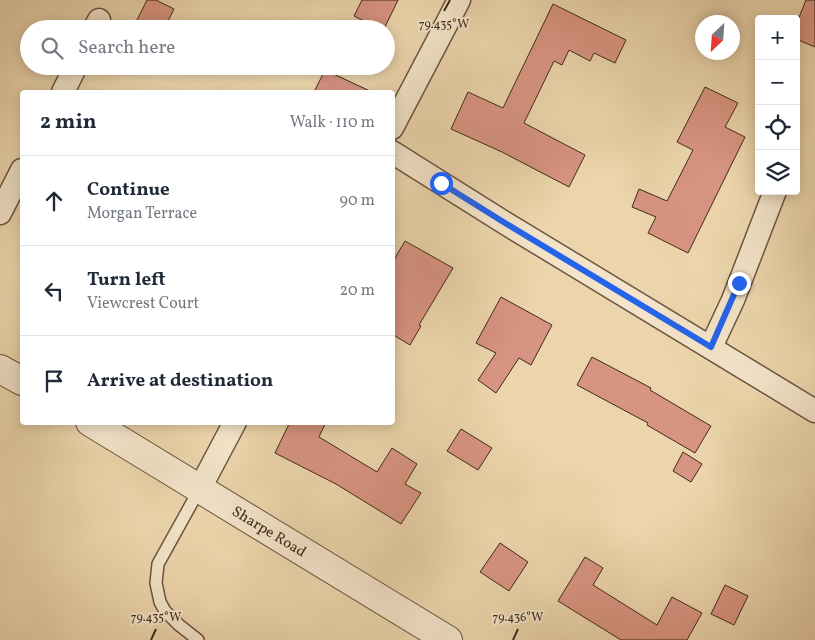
<!DOCTYPE html>
<html lang="en">
<head>
<meta charset="utf-8">
<style>
	:root { --surface:#fff; --page:#f2f2f3; --text:#1f2937; --muted:#747a83; --line:#e0e1e3 }
	body { margin:0; font-family:Vollkorn,serif; background:var(--page); color:var(--text) }
	.controls { position:absolute; right:15px; top:15px; display:grid; overflow:hidden; border-radius:5px; box-shadow:0 2px 12px #0003 }
	.controls button { width:45px; height:45px; display:grid; place-items:center; padding:0; border:0; border-bottom:1px solid var(--line); background:var(--surface); color:var(--text); font:25px sans-serif }
	.compass { position:absolute; left:695px; top:15px; width:45px; height:45px; border-radius:50%; background:var(--surface); box-shadow:0 2px 12px #0003; rotate:205deg }
	.stop { position:absolute; width:15px; height:15px; margin:-11px; border:4px solid #2563eb; border-radius:50%; background:#fff }
	.stop.end { background:#2563eb; border-color:#fff; box-shadow:0 1px 5px #0008 }
	.list { margin:0; padding:0; list-style:none }
	h2 { display:flex; justify-content:space-between; align-items:center; height:65px; margin:0; padding:0 20px; font-size:21px }
	h2 small { font-size:16px; font-weight:400; color:var(--muted) }
	.list li { display:grid; grid-template-columns:32px 1fr auto; gap:15px; align-items:center; box-sizing:border-box; height:90px; padding:0 20px; border-top:1px solid var(--line) }
	.list b { display:block; font-size:19px; white-space:nowrap }
	.list p { margin:0; font-size:16px; white-space:nowrap; color:var(--muted) }
	.list em { font-size:16px; font-style:normal; color:var(--muted) }
	.icon { flex:none; width:28px; height:28px; fill:none; stroke:currentColor; stroke-width:2; stroke-linecap:round; stroke-linejoin:round }
	.map { position:relative; flex:none; width:815px; height:640px; overflow:hidden }
	.search { position:absolute; background:var(--surface); box-shadow:0 2px 12px #0003; left:20px; top:20px; width:375px; height:55px; display:flex; align-items:center; gap:12px; box-sizing:border-box; padding:0 18px; border-radius:28px; color:var(--muted); font-size:19px }
	.panel { position:absolute; background:var(--surface); box-shadow:0 2px 12px #0003; left:20px; top:90px; width:375px; height:335px; border-radius:5px }
	.map>svg:first-child { display:block }
	.building { fill:#d89482; stroke:#40291c }
	.lines { fill:none; stroke-linecap:round; stroke-linejoin:round }
	.service-casing { stroke:#6b5440; stroke-width:14 }
	.minor-casing { stroke:#6b5440; stroke-width:25 }
	.tertiary-casing { stroke:#6b5440; stroke-width:30 }
	.service { stroke:#f3e4c9; stroke-width:11 }
	.minor { stroke:#f3e4c9; stroke-width:22 }
	.tertiary { stroke:#f3e4c9; stroke-width:28 }
	.route { stroke:#2563eb; stroke-width:6 }
	.ticks { fill:none; stroke:#40291c; stroke-width:2 }
	.labels { text-anchor:middle; stroke-width:4; stroke-linejoin:round; paint-order:stroke }
	.street-label { font-size:15px; fill:#40291c; stroke:#f3e4c9 }
	.ticks-label { font-size:12px; text-anchor:middle; fill:#40291c; stroke:#f3e4c9; stroke-width:4; stroke-linejoin:round; paint-order:stroke }
</style>
</head>
<body>
<div class="map">
<svg width="815" height="640" viewBox="0 0 815 640">
	<rect width="100%" height="100%" fill="#ecd5ac"/>
	<filter id="stains"><feTurbulence type="fractalNoise" baseFrequency=".004" numOctaves="4"/><feColorMatrix values="0 0 0 0 .2 0 0 0 0 .09 0 0 0 0 .02 0 0 0 .5 -.17"/></filter>
	<radialGradient id="worn" r=".72"><stop offset=".6" stop-color="#630" stop-opacity="0"/><stop offset="1" stop-color="#630" stop-opacity=".3"/></radialGradient>
	<path class="building" d="M147,0H156L174,9L164,29H155L137,20Z
		M362,0H398L384,29H380L354,16Z
		M806,0H815V47L796,39V25Z
		M553,4L626,40L615,63L594,53L590,61L569,50L562,65L554,61L524,123L585,155L569,187L502,152L451,129L468,92L503,108Z
		M325,70L372,92H314Z
		M705,87L738,103L725,127L745,137L688,253L648,233L656,217L632,207L639,189L667,201L693,150L677,142Z
		M405,241L453,268L419,325L421,326L410,345L392,334V263Z
		M501,297L552,325L531,365L519,358L496,393L478,380L496,353L476,343Z
		M592,357L651,388L650,390L711,426L695,453L647,425L648,423L577,385Z
		M290,422H326L319,437L377,472L392,448L417,464L405,484L421,493L401,524L336,484L275,453Z
		M461,429L492,448L478,470L447,451Z
		M683,452L702,464L691,482L673,471Z
		M500,543L528,562L509,591L480,572Z
		M585,557L603,568L593,585L657,625L672,597L702,613L687,640H621L558,601Z
		M725,585L748,596L734,625L711,614Z"/>
	<g class="lines">
		<g class="service-casing">
			<path id="service" d="M198,640L179,625L165,611L160,602L156,583L158,564L199,490"/>
		</g>
		<g class="minor-casing">
			<path id="minor" d="M94,29L99,20
				M63,92L76,66
				M392,128L459,0
				M392,152L505,223L815,411
				M0,213L22,170
				M711,347L733,300L775,191
				M199,490L235,422"/>
		</g>
		<g class="tertiary-casing">
			<g id="tertiary">
				<path d="M0,369L22,381"/>
				<path id="s1" d="M90,422L448,640"/>
			</g>
		</g>
		<use href="#service" class="service"/>
		<use href="#minor" class="minor"/>
		<use href="#tertiary" class="tertiary"/>
	</g>
	<g class="lines">
		<path class="route" d="M441,183L505,223L711,347L739,283"/>
	</g>
	<path class="ticks" d="M444,11L450,0M151,640L156,629M513,640L518,629"/>
	<g class="labels">
		<g class="street-label">
			<text dy="5" stroke="none"><textPath href="#s1" startOffset="210">Sharpe Road</textPath></text>
		</g>
	</g>
	<g class="ticks-label">
		<text x="444" y="28">79.435°W</text>
		<text x="156" y="621">79.435°W</text>
		<text x="518" y="621">79.436°W</text>
	</g>
	<rect width="100%" height="100%" filter="url(#stains)"/>
	<rect width="100%" height="100%" fill="url(#worn)"/>
</svg>
<div class="controls">
<button>+</button>
<button>−</button>
<button><svg class="icon" aria-label="locate" viewBox="0 0 24 24"><circle cx="12" cy="12" r="6"/><path d="M12 2v4M12 18v4M2 12h4M18 12h4"/></svg></button>
<button><svg class="icon" aria-label="layers" viewBox="0 0 24 24"><path d="M12 4l9 5-9 5-9-5zM3 14l9 5 9-5"/></svg></button>
</div>
<svg class="compass" viewBox="-18 -18 36 36"><path d="M0-13l5 13h-10z" fill="#e53935"/><path d="M0 13l5-13h-10z" fill="#747a83"/></svg>
<div class="stop" style="left:441px;top:183px"></div>
<div class="stop end" style="left:739px;top:283px"></div>
<div class="search"><svg class="icon" aria-label="search" viewBox="0 0 24 24"><circle cx="10" cy="10" r="6"/><path d="M15 15l6 6"/></svg>Search here</div>
<section class="panel">
<h2>2 min<small>Walk · 110 m</small></h2>
<ul class="list">
<li><svg class="icon" aria-label="ahead" viewBox="0 0 24 24"><path d="M12 20V5M6 11l6-6 6 6"/></svg><div><b>Continue</b><p>Morgan Terrace</p></div><em>90 m</em></li>
<li><svg class="icon" aria-label="left" viewBox="0 0 24 24"><path d="M17 20v-9H6M10 6l-5 5 5 5"/></svg><div><b>Turn left</b><p>Viewcrest Court</p></div><em>20 m</em></li>
<li><svg class="icon" aria-label="arrive" viewBox="0 0 24 24"><path d="M6 21V4h12l-3 4 3 4H6"/></svg><div><b>Arrive at destination</b></div></li>
</ul>
</section>
</div>
</body>
</html>
